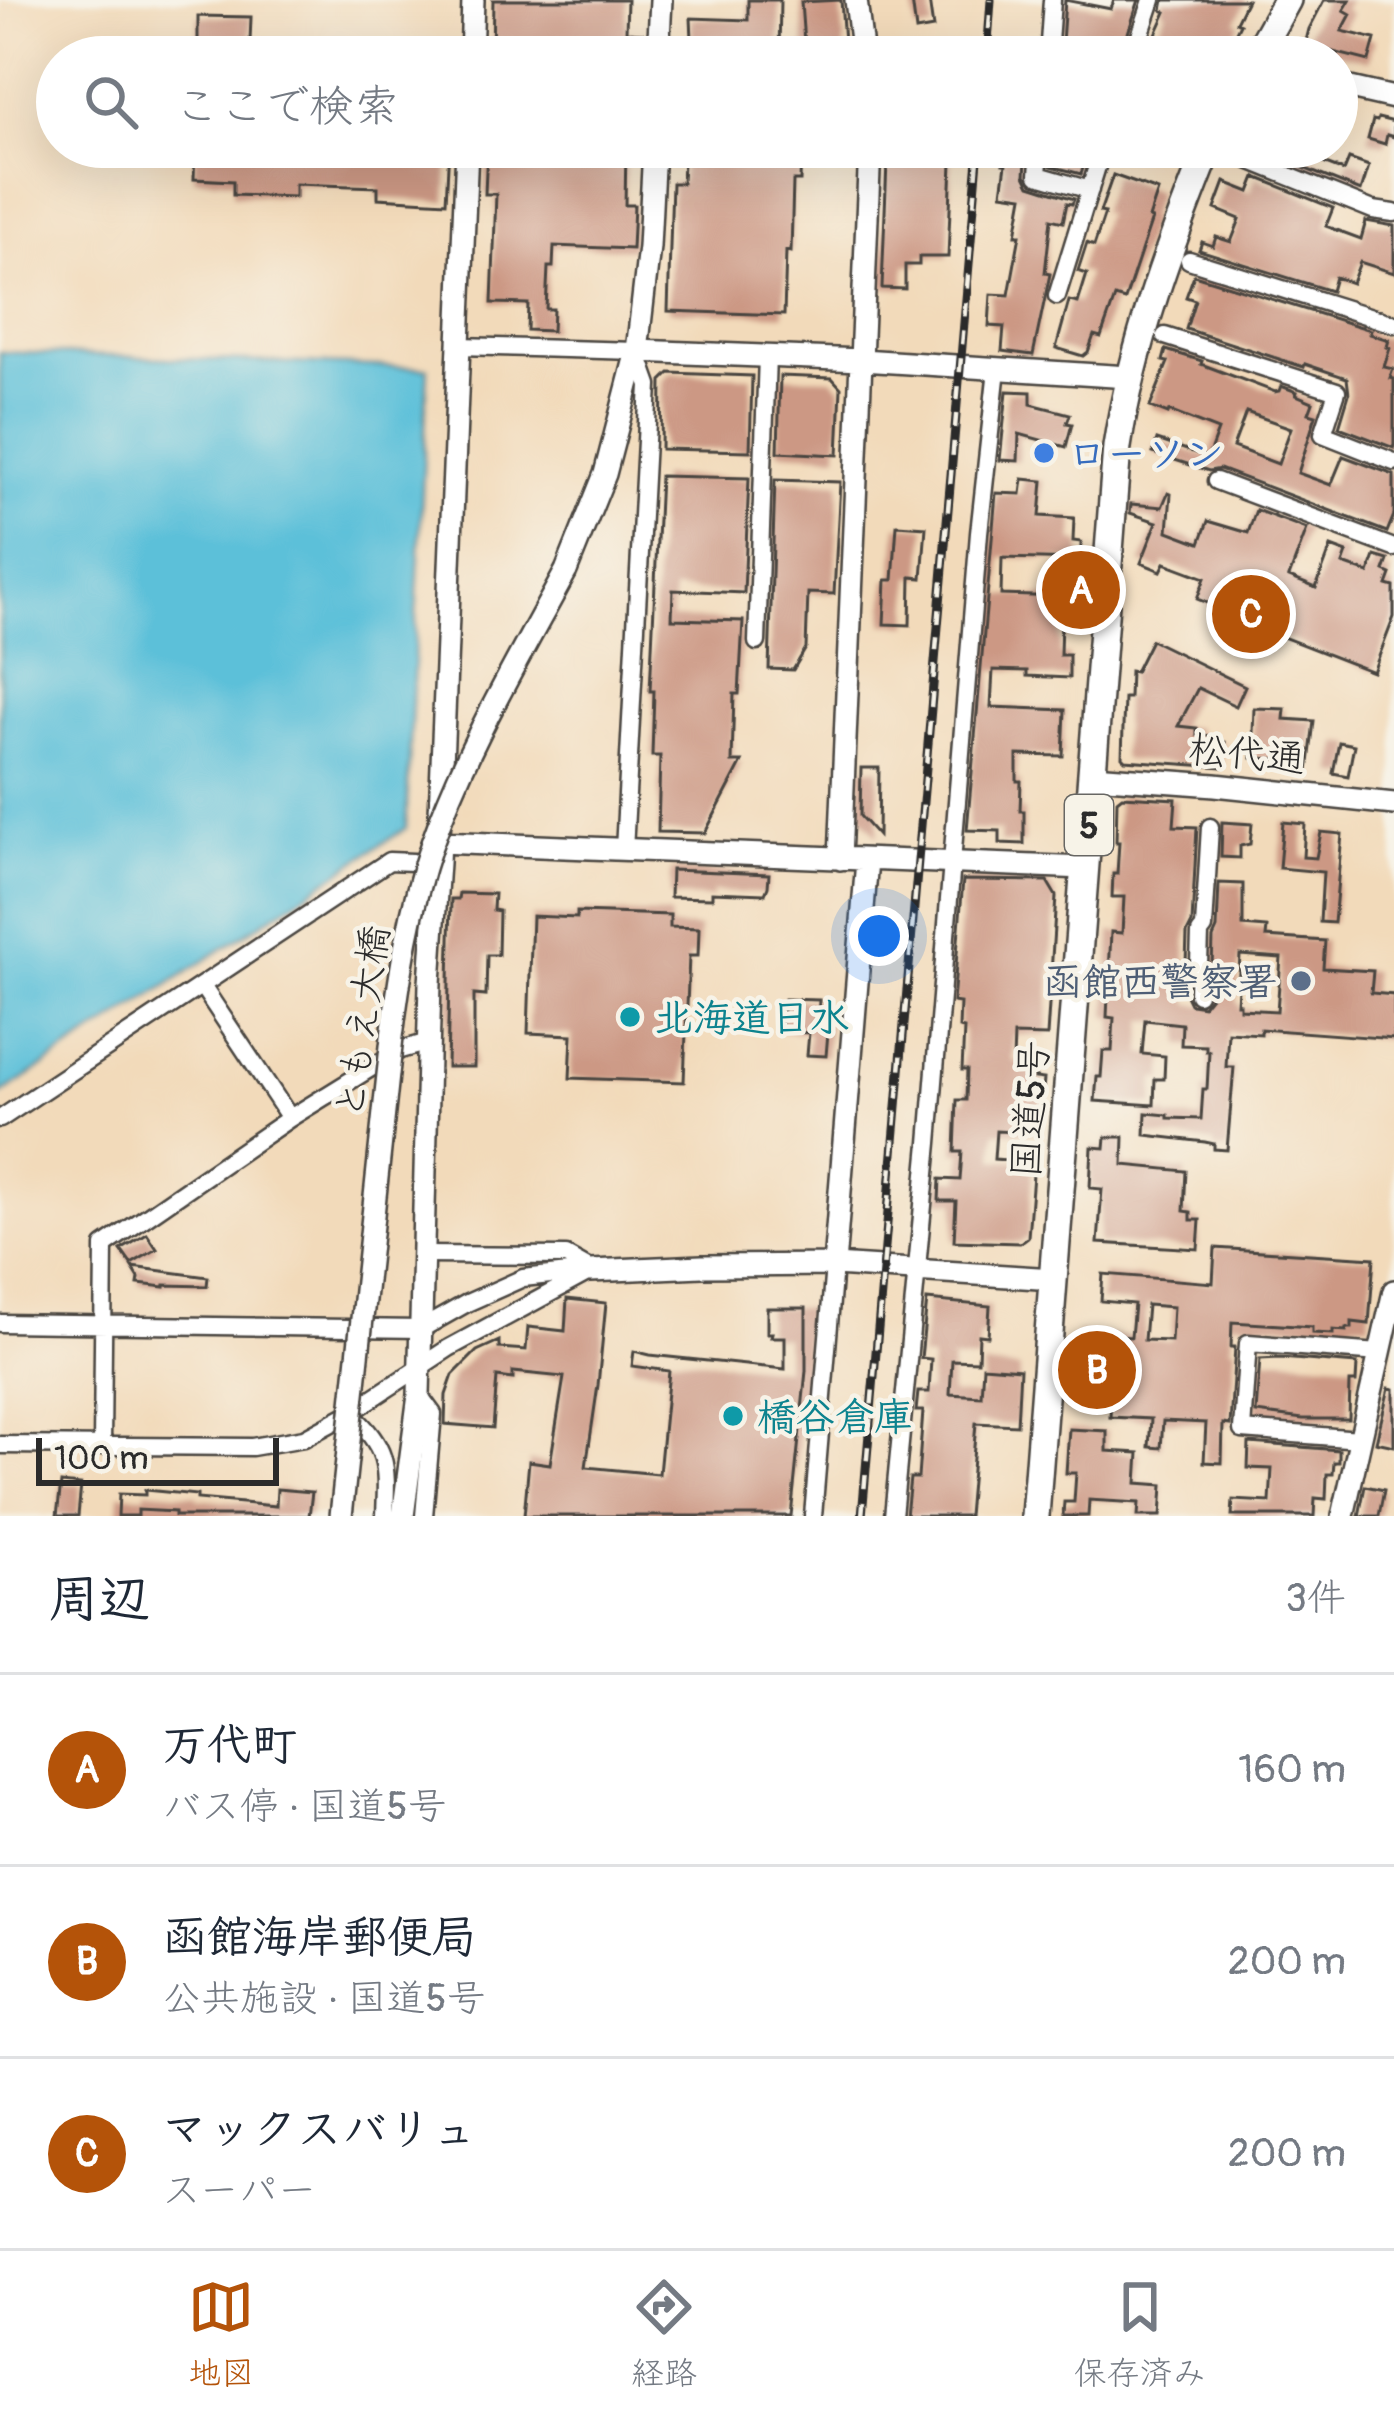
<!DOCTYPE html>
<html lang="ja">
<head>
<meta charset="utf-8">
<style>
	:root { --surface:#fff; --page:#f6f6f7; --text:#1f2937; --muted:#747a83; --line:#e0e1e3; --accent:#b45309 }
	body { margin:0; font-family:Pangolin,"Klee One",sans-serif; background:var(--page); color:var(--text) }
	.scale { position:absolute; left:36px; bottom:30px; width:243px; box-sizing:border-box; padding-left:12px; border:6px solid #2b2b2b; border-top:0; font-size:33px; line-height:42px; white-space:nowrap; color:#2b2b2b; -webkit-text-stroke:9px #f7f3e8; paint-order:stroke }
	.you { position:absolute; left:879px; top:936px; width:42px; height:42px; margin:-30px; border:9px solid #fff; border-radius:50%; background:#1a73e8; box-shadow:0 0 0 18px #1a73e833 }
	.badge { display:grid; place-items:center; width:78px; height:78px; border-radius:50%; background:var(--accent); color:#fff; font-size:39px; font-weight:700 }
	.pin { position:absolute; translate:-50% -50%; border:6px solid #fff; box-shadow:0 3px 12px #0006 }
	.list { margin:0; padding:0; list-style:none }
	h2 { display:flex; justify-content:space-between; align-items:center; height:156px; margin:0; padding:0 48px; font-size:51px }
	h2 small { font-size:39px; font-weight:400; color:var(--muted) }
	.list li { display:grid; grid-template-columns:78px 1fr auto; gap:36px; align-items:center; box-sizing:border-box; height:192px; padding:0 48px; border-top:3px solid var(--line) }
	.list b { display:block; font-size:45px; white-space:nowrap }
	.list p { margin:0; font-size:39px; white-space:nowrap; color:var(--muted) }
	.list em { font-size:39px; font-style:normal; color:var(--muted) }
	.icon { flex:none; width:66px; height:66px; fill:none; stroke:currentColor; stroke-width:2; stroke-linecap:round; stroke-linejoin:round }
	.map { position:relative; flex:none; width:1394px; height:1516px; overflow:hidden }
	.search { position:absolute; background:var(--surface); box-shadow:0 12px 48px #0002; left:36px; right:36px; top:36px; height:132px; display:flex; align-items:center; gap:30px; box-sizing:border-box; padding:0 42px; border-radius:66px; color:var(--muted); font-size:45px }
	.sheet { height:732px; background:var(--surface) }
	nav { display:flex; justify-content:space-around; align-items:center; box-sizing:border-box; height:168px; border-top:3px solid var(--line); background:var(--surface); font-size:33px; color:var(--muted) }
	nav a { display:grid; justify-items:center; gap:6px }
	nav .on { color:var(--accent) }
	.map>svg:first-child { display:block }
	.water { fill:#5bc0d9; stroke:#437682; stroke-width:3 }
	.building { fill:#cc9884; fill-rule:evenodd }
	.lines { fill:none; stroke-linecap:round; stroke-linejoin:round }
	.minor-casing { stroke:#494540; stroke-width:21 }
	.tertiary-casing { stroke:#494540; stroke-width:26 }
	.trunk-casing { stroke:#494540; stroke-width:32 }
	.minor { stroke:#fff; stroke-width:16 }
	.tertiary { stroke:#fff; stroke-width:21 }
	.trunk { stroke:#fff; stroke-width:27 }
	.rail-casing { stroke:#2b2b2b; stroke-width:9 }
	.rail { stroke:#f7f3e8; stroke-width:4.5; stroke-dasharray:14; stroke-linecap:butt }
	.tertiary-bridge-casing { stroke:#494540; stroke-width:26; stroke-linecap:butt }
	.tertiary-bridge { stroke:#fff; stroke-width:21 }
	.shop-dot { fill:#3f7fe0; stroke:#f7f3e8; stroke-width:4.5 }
	.service-dot { fill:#5c6f8a; stroke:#f7f3e8; stroke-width:4.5 }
	.culture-dot { fill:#0f9aa8; stroke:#f7f3e8; stroke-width:4.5 }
	.labels { text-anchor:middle; stroke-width:9; stroke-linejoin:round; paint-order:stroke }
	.shield { fill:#f7f3e8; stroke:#686764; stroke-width:3 }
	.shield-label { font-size:36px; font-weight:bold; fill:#2b2b2b }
	.shop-label { font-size:39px; font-weight:bold; fill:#366cbe; stroke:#f7f3e8; text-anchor:start }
	.street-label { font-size:39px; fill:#2b2b2b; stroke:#f7f3e8 }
	.service-label { font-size:39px; font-weight:bold; fill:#4e5e75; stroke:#f7f3e8; text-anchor:end }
	.culture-label { font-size:39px; font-weight:bold; fill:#0d838f; stroke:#f7f3e8; text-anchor:start }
</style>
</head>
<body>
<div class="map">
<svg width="1394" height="1516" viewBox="0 0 1394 1516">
	<rect width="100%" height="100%" fill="#f7f3e8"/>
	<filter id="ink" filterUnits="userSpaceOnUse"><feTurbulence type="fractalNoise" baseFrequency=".00833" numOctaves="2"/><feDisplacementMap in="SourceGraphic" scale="24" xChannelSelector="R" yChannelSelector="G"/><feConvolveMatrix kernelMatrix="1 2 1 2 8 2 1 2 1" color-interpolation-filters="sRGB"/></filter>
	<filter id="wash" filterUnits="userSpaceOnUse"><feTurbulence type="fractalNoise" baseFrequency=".004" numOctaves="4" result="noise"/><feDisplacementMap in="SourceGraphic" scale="48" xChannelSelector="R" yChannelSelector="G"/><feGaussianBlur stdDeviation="2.7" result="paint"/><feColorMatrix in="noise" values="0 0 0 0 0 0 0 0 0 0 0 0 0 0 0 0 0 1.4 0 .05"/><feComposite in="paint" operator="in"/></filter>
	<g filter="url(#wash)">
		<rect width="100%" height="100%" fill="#f2daba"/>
		<path class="water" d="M0,352L428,368L406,828L0,1095Z"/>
		<g id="blocks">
			<path class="building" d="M493,0H627L626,32L642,33V56L492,57Z
				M748,0H780L779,57H719V38L692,39L691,18L748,20Z
				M841,0L845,57H805L801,2Z
				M912,0H929L933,28L916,31Z
				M1065,0L1111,9L1114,0H1139L1120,57H1061Z
				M1164,0H1247L1236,22L1240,24L1232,40L1227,38L1219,57H1153L1147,54L1166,12L1162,10Z
				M1324,0H1350L1344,10L1351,14L1342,31L1375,39L1369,61L1305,45L1309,29Z
				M198,16L251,17L250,42L198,41Z
				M1378,118L1394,122V137L1387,135L1385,144L1368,139L1373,120L1377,121Z
				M380,147H449L446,202L378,198V187L295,184V197L233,195V181L194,179L195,149L380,157Z
				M487,147H626L625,205H634L632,249L554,246L553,267H548L546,309H553L552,331L527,330L528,304L492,303L496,194H485Z
				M714,147H801L800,181H793L791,252L786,251L784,315L668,311L672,183H682L683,161L699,162V153H713Z
				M1004,147H1027L1025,175L1030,185L1074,199L1072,204L1067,203L1063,222L1051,219L1045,273L1050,274L1033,355L1002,351L1004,327L989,326L991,294L1009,295L1020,235H1016L1023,196L1002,193L1006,164H1003Z
				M1053,147H1083L1080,158L1086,159L1081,174L1051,166Z
				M1251,147H1294L1292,151L1344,171L1349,159L1369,166L1361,191Z
				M887,162H952L948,257H919V265H905V289L882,288Z
				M1113,175L1158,191L1149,218L1152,219L1125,300L1115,297L1101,337L1094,335L1088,352L1083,356L1056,348L1069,301L1078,303L1087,274L1078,271L1087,243L1094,246L1105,213L1100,212Z
				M1256,177L1333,208L1326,226L1361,239L1366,221L1394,226V273L1360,262L1352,283L1335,277L1331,291L1199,250L1202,242L1213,246L1216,237L1231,242L1240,219L1215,209L1225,182L1250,192Z
				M1194,275L1371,330L1370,334L1389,340L1387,347L1390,348L1384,367L1393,369L1390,378L1394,379V448L1339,427L1349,394L1347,378L1305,364L1304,367L1186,329L1195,300L1186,297Z
				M1166,350L1202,361L1201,364L1275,392L1279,391L1281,386L1297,392L1296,395L1313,402L1309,413L1316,415L1298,473L1331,485L1343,456L1394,475V515L1387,532L1220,469L1209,471L1153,453L1157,440L1208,457L1218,430L1169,411L1168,414L1150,407L1168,362L1163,361ZM1246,412L1291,428L1278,464L1233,447Z
				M670,373L752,376L750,451L661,449L662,381Z
				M780,376L832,378L841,388L838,455L778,452Z
				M1007,391L1031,392V404L1070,414L1067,423L1072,424L1066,447L1019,434L1018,461L1000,460Z
				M660,476L749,478L744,593L673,590L672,619L743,621L739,694H734L732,762H742L705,833L658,832L660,756H652L654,691H650Z
				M1023,479L1043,481L1040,516L1074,518L1073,541L1081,542V560L1002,558L1001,595L1060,597V601H1069L1068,620L1061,619L1060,655H1069V678L1027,676V671L993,670L991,707L1065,710L1063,756L1017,755V781H1021L1020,811H1024V844L1000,843V831L967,830L996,493L1021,494Z
				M775,480L840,482L834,594L808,593L806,648L793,670L769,669Z
				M1168,493L1171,494L1168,531L1200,543L1208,521L1248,533L1256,510L1307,529L1289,577L1316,588L1331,547L1347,553L1343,564L1369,573L1375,556L1388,560L1384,571L1391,574L1387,585L1394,587V617L1373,672L1208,608L1210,604L1197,599L1205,578L1165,563L1161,571L1141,563L1157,522L1130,513L1131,504L1162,507Z
				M897,525L926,527L922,578L911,577L910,625L884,624L886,580H893Z
				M1151,640L1245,686L1236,706L1198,688L1178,726L1197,728V735L1214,736L1213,741L1225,742L1222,767L1125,760L1122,757L1124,698H1129L1130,671L1135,672Z
				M1254,708L1285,709L1284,719L1314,721L1308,772L1288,770V767L1281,766V759L1252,758Z
				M1339,742L1354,745L1348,776L1333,773Z
				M861,768H879L878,836L860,816Z
				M1122,796L1176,799L1174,826L1197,827L1192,923L1187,933L1185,994L1190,1004L1203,1006L1211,996L1213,938L1217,929L1219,883L1243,884V926L1267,928L1266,937L1325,941L1323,968L1373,971L1371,993L1394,995V1039L1261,1029V1034L1228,1032L1226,1067H1234L1227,1150L1214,1149V1144L1205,1142L1145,1135L1146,1113L1168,1115V1118L1201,1119L1203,1089H1207L1209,1051H1206V1046L1181,1045L1182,1024L1145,1020L1142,1054L1165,1056L1164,1079H1155L1154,1105L1095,1101L1097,1077H1101L1103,1051H1112L1114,1018L1107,1017L1111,932L1122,933L1124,897H1112L1113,874H1117L1119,842H1116L1117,800ZM1240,955L1281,958L1277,1011L1240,1009V1004H1237Z
				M1222,822L1252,824L1250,844L1240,846V858L1221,857Z
				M1283,822L1305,824L1303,857L1316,858L1321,832L1342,834L1334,923L1320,922L1323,872L1279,868Z
				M671,870L769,874L768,887L765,894L712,892V898L670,897Z
				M963,880L1047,881L1056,896L1047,1036L1014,1035L1013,1061L1035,1062V1078L1044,1079L1039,1133L996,1131L994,1159L1034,1162L1028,1237L1020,1243L954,1241L956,1201H939L940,1179L960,1180L962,1152H955L957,1100H966L967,1070H962L964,1029L959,1028L960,1003L953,1002Z
				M459,893L494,894L493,910L499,911L498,955H487L486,996L474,995V1067H447L451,899H458Z
				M577,912L670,915V927L699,928L698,956H689L684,1082L570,1078L572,1035L528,1033L532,916L577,918Z
				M784,999L819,1000L818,1019L829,1020L826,1056L807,1055L809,1033L781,1031Z
				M1106,1137H1124L1123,1165L1186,1171L1184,1211L1191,1212V1220H1200L1198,1249L1098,1243L1102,1189L1090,1188L1092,1147L1105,1148Z
				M147,1234L157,1249L131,1264L121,1250Z
				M1215,1248L1374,1258L1369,1324L1352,1322V1328H1346V1331L1333,1330V1334L1312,1333V1327L1232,1322L1231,1347H1235L1230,1425L1223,1424L1222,1463L1204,1462L1206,1423L1163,1421L1161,1448L1149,1447L1151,1419L1110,1417L1112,1382L1082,1380L1083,1356H1076L1078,1333L1131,1337L1134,1304L1101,1301L1103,1274L1213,1283ZM1147,1305L1173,1307L1171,1341L1144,1340Z
				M132,1267L208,1277L207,1286L165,1285V1287L138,1284L139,1278Z
				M567,1299L606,1303L598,1385L586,1467L659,1474L669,1371L632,1366L634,1351L650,1355L785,1369V1337H771L772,1333H767V1308H806V1371L791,1516H524L529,1461L550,1464L564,1377L513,1372V1379L497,1377L493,1428L445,1424L446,1395L453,1375L477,1351L499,1341V1348L526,1350L528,1327L565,1331Z
				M927,1300L990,1306L988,1336L979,1335L978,1361L952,1360L950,1394L981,1396L983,1366L1020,1369L1017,1425L976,1423L968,1516H906L910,1478H918L923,1411H916L918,1392H929L931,1359L921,1358Z
				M1280,1358L1357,1364L1356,1382H1350L1349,1419H1303L1256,1413L1260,1359Z
				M1389,1388L1394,1389V1446L1376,1442Z
				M1069,1429L1107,1431V1451L1139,1453L1137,1483L1163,1485L1161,1516H1138L1139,1503L1089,1500L1088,1516H1063L1064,1502H1074L1076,1473H1066Z
				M1249,1443L1339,1450V1462H1334L1333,1474H1327L1326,1499L1315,1498L1314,1516H1232L1233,1500L1270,1502L1272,1469L1248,1468Z
				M61,1483L81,1485L78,1516H57Z
				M1365,1486L1384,1490L1379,1516H1359Z
				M277,1489L312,1492L309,1516H175V1512L138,1510V1516H118L119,1494L145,1495V1490L197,1495V1499L276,1506Z"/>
		</g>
	</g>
	<g filter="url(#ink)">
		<use href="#blocks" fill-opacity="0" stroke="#494540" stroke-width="3"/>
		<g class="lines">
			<g class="minor-casing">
				<path id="minor" d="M1048,57L1052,0
					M1133,57L1152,0
					M1040,147L1038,175L1090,190
					M1229,152L1373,210L1394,213
					M1189,260L1394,324
					M1057,296L1103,147
					M1165,336L1337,391L1323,434L1394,462
					M459,346L637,351L649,385L624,850
					M1216,481L1394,548
					M757,642L767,356
					M202,986L290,1118
					M1198,994L1200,933L1204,928L1210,827
					M0,1119L389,861L437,863
					M422,1255L566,1256L591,1270
					M0,1323L421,1329L467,1303L523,1278L578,1272
					M419,1395L433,1414L424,1516
					M350,1413C389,1449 387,1465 385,1516
					M1360,1439L1242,1430L1248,1343L1380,1353
					M0,1445L252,1447L304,1438L350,1413L449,1348L591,1271
					M102,1446L104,1246L290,1118L400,1050L429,1042
					M813,1516L834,1265
					M893,1516L929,1143L979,533L997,369"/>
			</g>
			<g class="tertiary-casing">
				<path id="tertiary" d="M856,0L863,57
					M471,57L473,0
					M658,57L661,0
					M1337,85L1394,98
					M637,351L861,360L1129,377
					M566,571L605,474L637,351L649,247L654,147
					M1093,776L1215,785L1394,804
					M439,842L1086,868
					M840,859L870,147
					M834,1265L867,860
					M591,1271L702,1266L834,1265L1054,1279
					M403,1516L419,1395L430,983L438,863L467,147
					M1343,1516L1394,1291"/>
			</g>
			<g class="trunk-casing">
				<path id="trunk" d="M1255,57L1287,0
					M1035,1516L1117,447C1133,343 1170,244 1209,147"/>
			</g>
			<use href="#minor" class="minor"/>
			<use href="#tertiary" class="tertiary"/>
			<use href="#trunk" class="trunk"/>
			<g class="rail-casing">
				<path id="rail" d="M987,57L991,0
					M862,1516L979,147"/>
			</g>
			<use href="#rail" class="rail"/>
			<g class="tertiary-bridge-casing">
				<path id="tertiary-bridge" d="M341,1516L392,1037C400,972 410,907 431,846C465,749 518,660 566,571"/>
			</g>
			<use href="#tertiary-bridge" class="tertiary-bridge"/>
		</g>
	</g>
	<circle class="shop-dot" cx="1044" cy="453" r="12"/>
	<circle class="service-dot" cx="1301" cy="981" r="12"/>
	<g class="culture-dot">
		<circle cx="630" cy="1017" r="12"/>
		<circle cx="733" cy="1416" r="12"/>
	</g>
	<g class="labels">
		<rect class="shield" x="1065" y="795" width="48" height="60" rx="9"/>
		<g class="shield-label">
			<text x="1089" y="838">5</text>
		</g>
		<g class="shop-label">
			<text x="1068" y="467">ローソン</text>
		</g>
		<g class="street-label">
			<text transform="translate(1247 753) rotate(5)" y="14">松代通</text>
			<text transform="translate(361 1022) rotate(-82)" y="14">ともえ大橋</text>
			<text transform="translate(1029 1109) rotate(-86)" y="14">国道5号</text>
		</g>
		<g class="service-label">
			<text x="1277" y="995">函館西警察署</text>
		</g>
		<g class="culture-label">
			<text x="654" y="1031">北海道日水</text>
			<text x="757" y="1430">橋谷倉庫</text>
		</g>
	</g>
</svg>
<div class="scale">100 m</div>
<div class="you"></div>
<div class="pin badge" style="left:1081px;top:590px">A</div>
<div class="pin badge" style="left:1097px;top:1370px">B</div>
<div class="pin badge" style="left:1251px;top:614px">C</div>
<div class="search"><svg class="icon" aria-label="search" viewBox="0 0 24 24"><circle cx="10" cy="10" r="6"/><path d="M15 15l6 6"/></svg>ここで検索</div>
</div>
<section class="sheet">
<h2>周辺<small>3件</small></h2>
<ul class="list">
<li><span class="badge">A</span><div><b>万代町</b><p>バス停 · 国道5号</p></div><em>160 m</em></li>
<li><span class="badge">B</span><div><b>函館海岸郵便局</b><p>公共施設 · 国道5号</p></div><em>200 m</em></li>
<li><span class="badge">C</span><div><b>マックスバリュ</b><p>スーパー</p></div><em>200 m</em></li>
</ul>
</section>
<nav>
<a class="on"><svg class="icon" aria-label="map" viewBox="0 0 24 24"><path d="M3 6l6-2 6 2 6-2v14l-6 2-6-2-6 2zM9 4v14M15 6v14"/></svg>地図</a>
<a><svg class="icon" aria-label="directions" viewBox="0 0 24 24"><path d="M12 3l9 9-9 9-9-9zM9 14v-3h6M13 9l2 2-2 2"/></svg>経路</a>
<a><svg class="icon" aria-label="saved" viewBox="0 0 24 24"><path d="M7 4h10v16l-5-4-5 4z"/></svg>保存済み</a>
</nav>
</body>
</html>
